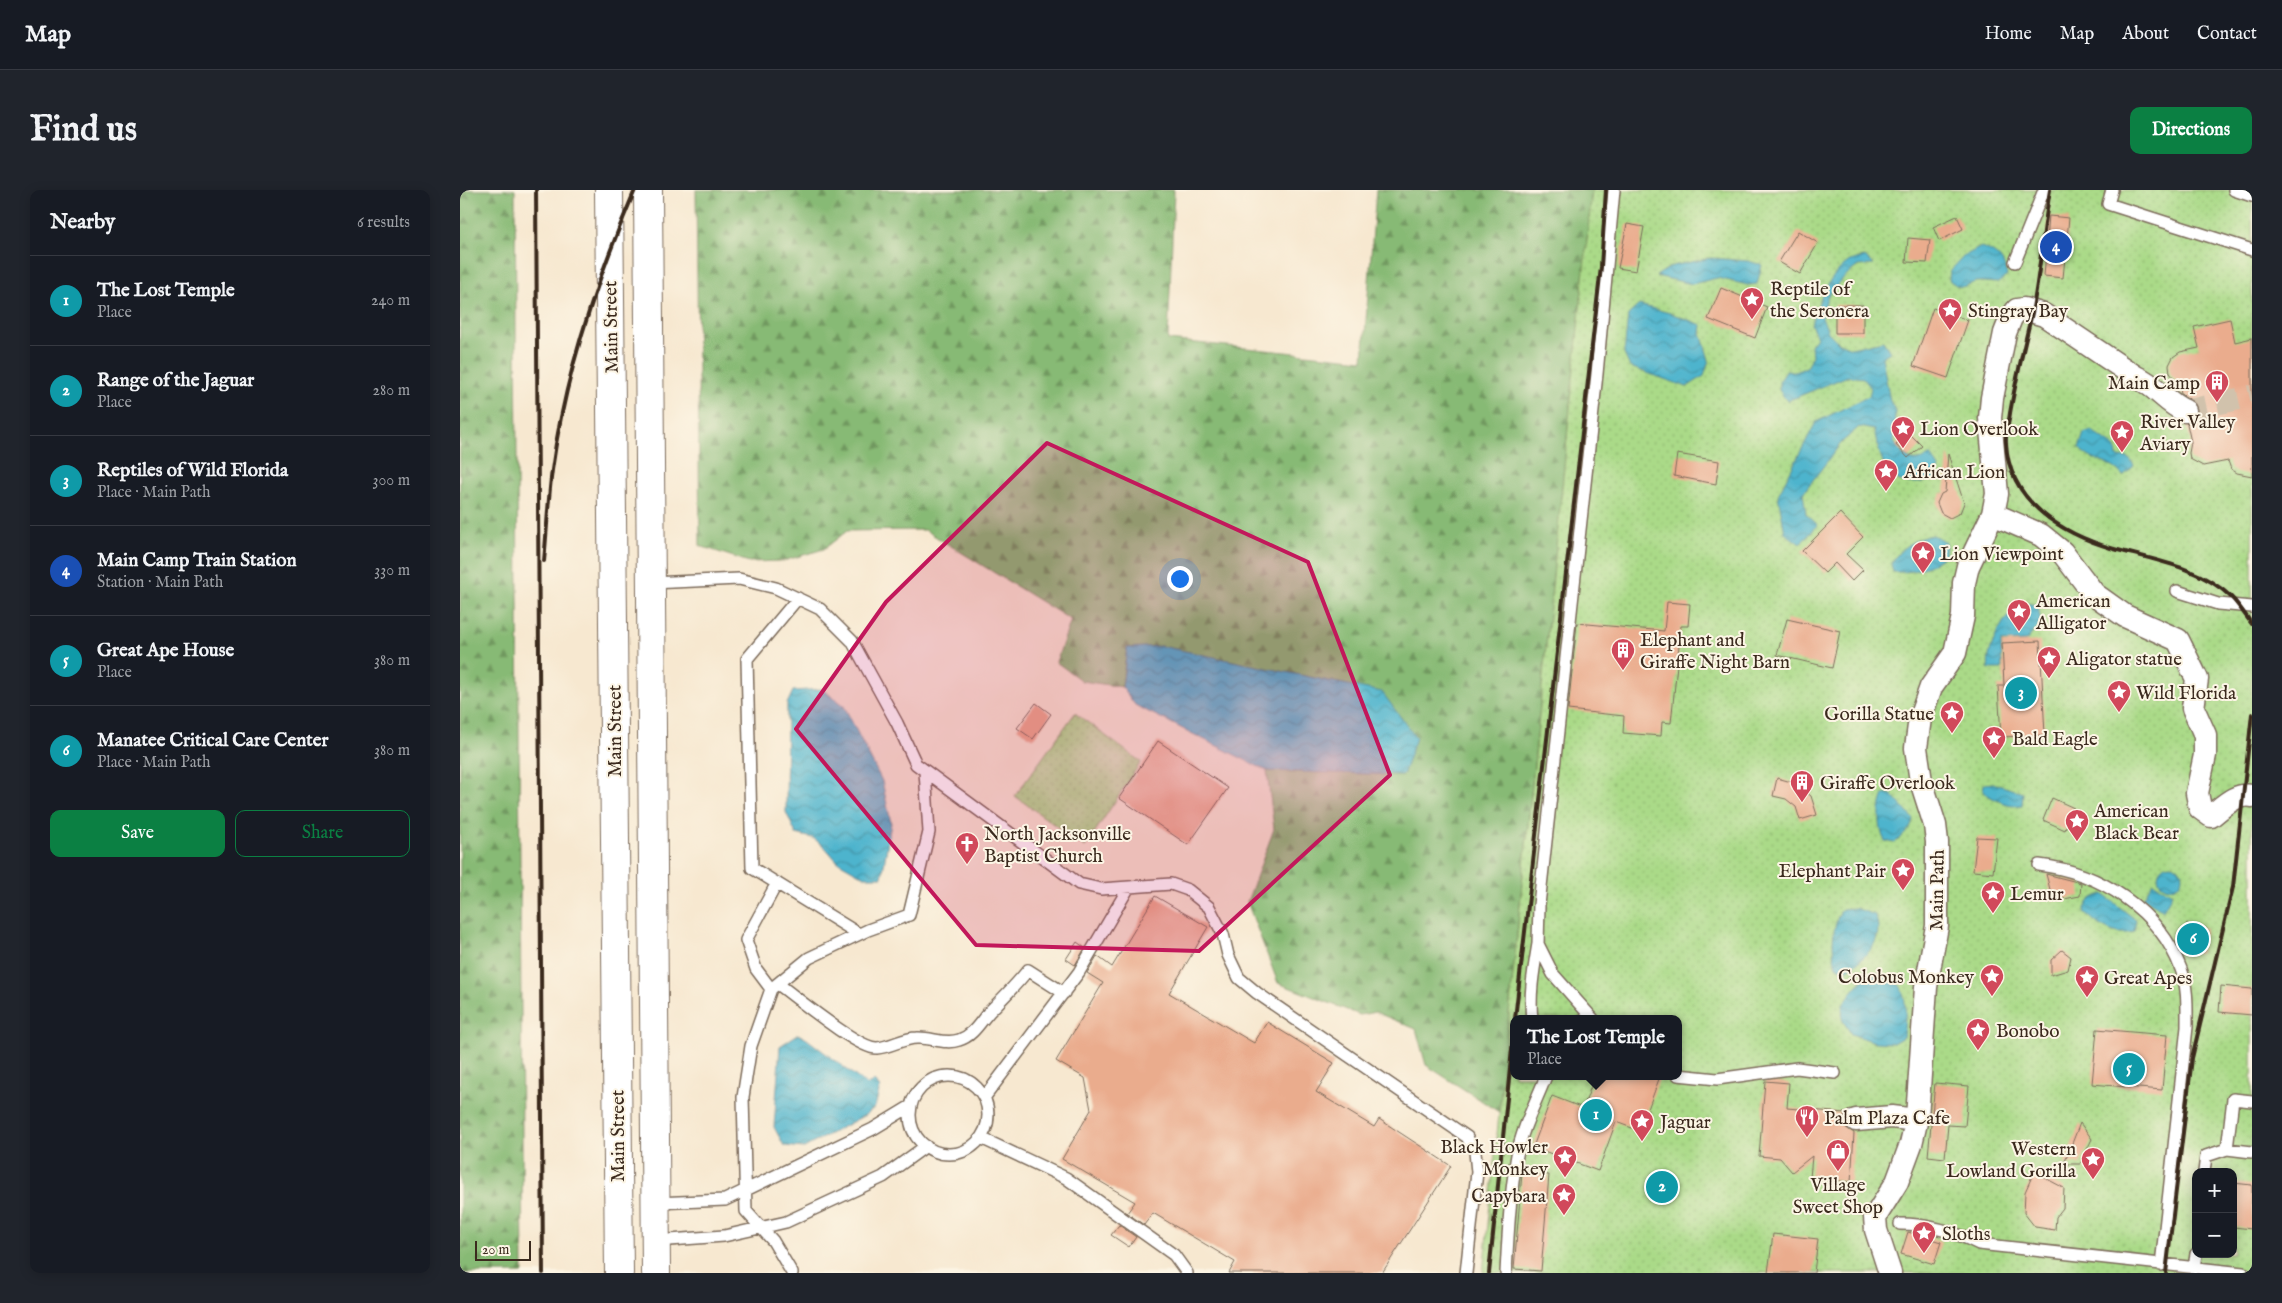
<!DOCTYPE html>
<html lang="en">
<head>
<meta charset="utf-8">
<style>
	:root { --surface:#171b24; --page:#20242c; --text:#f1f3f6; --muted:#9ea1a6; --line:#363941; --accent:#0b8043 }
	body { margin:0; font-family:"IM FELL English",serif; background:var(--page); color:var(--text) }
	.controls { position:absolute; right:15px; bottom:15px; display:grid; overflow:hidden; border-radius:10px; box-shadow:0 2px 12px #0003 }
	.controls button { width:45px; height:45px; display:grid; place-items:center; padding:0; border:0; border-bottom:1px solid var(--line); background:var(--surface); color:var(--text); font:25px sans-serif }
	.scale { position:absolute; left:15px; bottom:12px; width:56px; box-sizing:border-box; padding-left:5px; border:2px solid #3b2a1e; border-top:0; font-size:14px; line-height:18px; white-space:nowrap; color:#3b2a1e; -webkit-text-stroke:4px #fcf5e5; paint-order:stroke }
	.you { position:absolute; left:719px; top:388px; width:18px; height:18px; margin:-12px; border:4px solid #fff; border-radius:50%; background:#1a73e8; box-shadow:0 0 0 8px #1a73e833 }
	.badge { display:grid; place-items:center; width:32px; height:32px; border-radius:50%; background:var(--accent); color:#fff; font-size:16px; font-weight:700 }
	.pin { position:absolute; translate:-50% -50%; border:2px solid #fff; box-shadow:0 1px 5px #0006 }
	.popup { position:absolute; left:1050px; top:825px; width:172px; height:65px; box-sizing:border-box; display:grid; place-content:center; border-radius:10px; background:var(--surface); filter:drop-shadow(0 1px 4px #0005); font-size:16px; white-space:nowrap; color:var(--muted) }
	.popup b { font-size:19px; color:var(--text) }
	.popup::after { content:''; position:absolute; left:50%; top:100%; margin-left:-10px; border:10px solid transparent; border-top-color:var(--surface) }
	.list { margin:0; padding:0; list-style:none }
	h2 { display:flex; justify-content:space-between; align-items:center; height:65px; margin:0; padding:0 20px; font-size:21px }
	h2 small { font-size:16px; font-weight:400; color:var(--muted) }
	.list li { display:grid; grid-template-columns:32px 1fr auto; gap:15px; align-items:center; box-sizing:border-box; height:90px; padding:0 20px; border-top:1px solid var(--line) }
	.list b { display:block; font-size:19px; white-space:nowrap }
	.list p { margin:0; font-size:16px; white-space:nowrap; color:var(--muted) }
	.list em { font-size:16px; font-style:normal; color:var(--muted) }
	.actions { display:flex; gap:10px; padding:15px 20px }
	.actions a { flex:1; padding:11px 0; border:1px solid var(--accent); border-radius:10px; text-align:center; font-size:18px; color:var(--accent) }
	.actions .main { background:var(--accent); color:#fff }
	.map { position:relative; flex:none; width:1792px; height:1083px; overflow:hidden; border-radius:10px }
	header { display:flex; align-items:center; gap:30px; box-sizing:border-box; height:70px; padding:0 25px; background:var(--surface); border-bottom:1px solid var(--line) }
	header strong { font-size:24px }
	nav { display:flex; gap:28px; margin-inline-start:auto; font-size:18px }
	.intro { display:flex; align-items:center; justify-content:space-between; box-sizing:border-box; height:120px; padding:0 30px }
	h1 { margin:0; font-size:35px }
	.button { padding:12px 22px; border-radius:10px; background:var(--accent); color:#fff; font-size:18px; font-weight:700 }
	main { display:flex; gap:30px; padding:0 30px }
	aside { flex:1; background:var(--surface); border-radius:10px; box-shadow:0 2px 12px #0003 }
	.map>svg:first-child { display:block }
	.forest { fill:url(#forest-firs); stroke:#617249 }
	.park { fill:url(#park-dots); stroke:#728253; fill-rule:evenodd }
	.water { fill:url(#water-waves); stroke:#446f76 }
	.building { fill:#eaac8d }
	.lines { fill:none; stroke-linecap:round; stroke-linejoin:round }
	.street-tunnel { stroke:#d1c2ac; stroke-width:22; stroke-dasharray:22 11; stroke-linecap:butt }
	.lane-casing { stroke:#7d6c5c; stroke-width:14 }
	.street-casing { stroke:#7d6c5c; stroke-width:25 }
	.primary-casing { stroke:#7d6c5c; stroke-width:30 }
	.lane { stroke:#fff; stroke-width:11 }
	.street { stroke:#fff; stroke-width:22 }
	.primary { stroke:#fff; stroke-width:28 }
	.rail { stroke:#3b2a1e; stroke-width:4 }
	.marked { fill:#c2185b; fill-opacity:0.2; stroke:#c2185b; stroke-width:4; stroke-linejoin:round }
	.labels { text-anchor:middle; stroke-width:4; stroke-linejoin:round; paint-order:stroke }
	.poi-label { font-size:19px; fill:#3b2a1e; stroke:#fcf5e5; text-anchor:start }
	.street-label { font-size:19px; fill:#3b2a1e; stroke:#fcf5e5 }
</style>
</head>
<body>
<header>
<strong>Map</strong>
<nav><a>Home</a><a>Map</a><a>About</a><a>Contact</a></nav>
</header>
<div class="intro"><h1>Find us</h1><a class="button">Directions</a></div>
<main>
<aside>
<h2>Nearby<small>6 results</small></h2>
<ul class="list">
<li><span class="badge" style="background:#0f9aa8">1</span><div><b>The Lost Temple</b><p>Place</p></div><em>240 m</em></li>
<li><span class="badge" style="background:#0f9aa8">2</span><div><b>Range of the Jaguar</b><p>Place</p></div><em>280 m</em></li>
<li><span class="badge" style="background:#0f9aa8">3</span><div><b>Reptiles of Wild Florida</b><p>Place · Main Path</p></div><em>300 m</em></li>
<li><span class="badge" style="background:#1a4fb4">4</span><div><b>Main Camp Train Station</b><p>Station · Main Path</p></div><em>330 m</em></li>
<li><span class="badge" style="background:#0f9aa8">5</span><div><b>Great Ape House</b><p>Place</p></div><em>380 m</em></li>
<li><span class="badge" style="background:#0f9aa8">6</span><div><b>Manatee Critical Care Center</b><p>Place · Main Path</p></div><em>380 m</em></li>
</ul>
<div class="actions"><a class="main">Save</a><a>Share</a></div>
</aside>
<div class="map">
<svg width="1792" height="1083" viewBox="0 0 1792 1083">
	<defs>
		<pattern id="forest-firs" width="22" height="20" patternUnits="userSpaceOnUse" patternTransform="scale(1.25)"><rect width="22" height="20" fill="#87ba74"/><path d="M5 1l3.5 6h-7zM16 11l3.5 6h-7z" fill="#70975f"/></pattern>
		<pattern id="park-dots" width="8" height="8" patternUnits="userSpaceOnUse" patternTransform="scale(1.25)"><rect width="8" height="8" fill="#aada88"/><path d="M2 2h.1M6 6h.1" fill="none" stroke="#93bb75" stroke-width="1.8" stroke-linecap="round"/></pattern>
		<pattern id="water-waves" width="16" height="10" patternUnits="userSpaceOnUse" patternTransform="scale(1.25)"><rect width="16" height="10" fill="#4eb4cd"/><path d="M0 5q4-4 8 0t8 0" fill="none" stroke="#4293a6"/></pattern>
	</defs>
	<rect width="100%" height="100%" fill="#fcf5e5"/>
	<filter id="ink" filterUnits="userSpaceOnUse"><feTurbulence type="fractalNoise" baseFrequency=".02" numOctaves="2"/><feDisplacementMap in="SourceGraphic" scale="10" xChannelSelector="R" yChannelSelector="G"/><feConvolveMatrix kernelMatrix="1 2 1 2 8 2 1 2 1" color-interpolation-filters="sRGB"/></filter>
	<filter id="wash" filterUnits="userSpaceOnUse"><feTurbulence type="fractalNoise" baseFrequency=".0096" numOctaves="4" result="noise"/><feDisplacementMap in="SourceGraphic" scale="20" xChannelSelector="R" yChannelSelector="G"/><feGaussianBlur stdDeviation="1.12" result="paint"/><feColorMatrix in="noise" values="0 0 0 0 0 0 0 0 0 0 0 0 0 0 0 0 0 1.4 0 .05"/><feComposite in="paint" operator="in"/></filter>
	<g filter="url(#wash)">
		<rect width="100%" height="100%" fill="#f7e8d0"/>
		<path class="forest" d="M0,0H55L63,1083H0Z
			M236,0H714L708,150L903,170L916,0H1132L1039,922L966,875L956,839L915,822L900,825L818,793L787,712L814,639L807,581L943,585L667,458L662,497L622,491L596,472L611,430L465,340L387,341L364,359L323,371L289,372L240,356Z"/>
		<path class="park" d="M1132,0H1792V1083H1023ZM1054,829H1218V886H1054ZM1736,982H1773V1064H1736Z
			M615,523L681,572L625,657L555,606Z"/>
		<path class="water" d="M1521,57C1538,63 1544,69 1547,86L1538,93C1531,93 1522,91 1516,92C1502,96 1503,101 1489,90L1490,81L1504,66Z
			M1405,67L1413,75L1398,76L1385,86L1367,107L1362,127L1368,142L1379,153L1391,158L1423,151L1430,162L1422,167L1430,211L1435,220L1434,252C1444,269 1453,276 1471,265L1479,278L1474,289C1429,304 1422,276 1414,240L1399,237L1382,252L1343,303L1346,324L1358,335L1340,354L1325,343L1318,305L1356,232L1409,206L1411,198L1403,188L1388,186L1327,211L1319,200V192L1327,180L1336,182L1348,176L1352,166L1351,155L1357,147L1351,134C1358,112 1369,84 1390,71C1394,69 1400,68 1405,67Z
			M1251,68L1288,71L1302,75L1297,94L1288,95L1257,88L1232,94L1196,86L1212,76Z
			M1179,115L1210,123L1242,135L1241,143L1249,170L1244,186L1227,197L1170,177L1164,164L1168,125Z
			M1631,240L1656,258L1657,267L1669,268L1674,276L1663,286C1648,268 1634,275 1619,258L1624,243Z
			M1473,345L1486,352L1485,366C1468,378 1455,383 1433,382L1431,374C1440,357 1455,348 1473,345Z
			M1564,412L1578,416L1581,433L1566,451L1541,452L1542,479H1529C1524,461 1547,418 1564,412Z
			M701,456L922,502L956,548L943,585L807,581L675,515L662,497L667,458Z
			M362,499L384,516L422,591L431,633L422,687H405L377,671L364,656L353,648L336,644L326,622L327,514L333,501Z
			M1533,593L1563,603L1562,615C1549,617 1534,610 1523,602L1524,594Z
			M1425,603L1432,605L1453,629C1452,638 1442,648 1434,653L1425,651C1418,640 1418,613 1425,603Z
			M1698 686a12 12 0 1 1 24 0a12 12 0 1 1-24 0Z
			M1693,692L1712,704L1703,720L1683,708Z
			M1643,704L1676,730L1674,742C1652,747 1640,736 1624,722C1627,711 1632,707 1643,704Z
			M1395,718L1415,725C1426,750 1405,770 1384,781L1376,776C1371,759 1372,735 1382,719Z
			M1414,783C1418,784 1426,784 1430,786C1451,798 1445,828 1443,847L1433,853L1415,852L1391,844L1382,829L1383,815L1392,802L1404,788Z
			M338,844L347,849L407,895L414,891L420,897L415,917L405,925L344,958L324,956L314,937L320,856Z"/>
		<g id="blocks">
			<path class="building" d="M1497,26L1503,39L1479,51L1473,37Z
				M1589,26L1609,28L1603,88L1584,86Z
				M1167,34L1184,37L1176,81L1158,78Z
				M1338,41L1358,53L1340,84L1319,72Z
				M1448,48L1470,50L1467,73L1446,72Z
				M1261,98L1307,117L1295,148L1248,129Z
				M1375,115H1403V143H1375Z
				M1473,118L1508,130L1488,188L1453,176Z
				M1770,129L1775,152L1792,148V286L1777,283L1771,279L1768,271L1743,276L1730,269L1729,263L1731,252L1727,234L1736,227L1738,220L1736,213L1721,204L1719,195L1710,183L1709,175L1713,167L1720,162L1739,158L1734,137Z
				M1449,243L1462,256L1448,268L1436,255Z
				M1217,264L1259,271L1256,294L1214,286Z
				M1488,264L1504,313L1500,323L1490,328L1481,323L1477,313L1481,304L1485,302Z
				M1380,323L1403,347L1386,364L1403,380L1392,391L1375,373L1365,383L1342,361Z
				M1207,412L1230,414L1228,436H1221L1211,533L1202,532L1201,546L1163,543L1164,526L1108,520L1117,433L1204,441Z
				M1327,429L1380,441L1372,478L1317,465Z
				M1580,451L1585,545L1541,547L1538,496H1544L1542,453Z
				M576,513L591,524L573,549L557,538Z
				M698,551L768,598L728,655L659,608Z
				M1317,588L1335,593L1351,606L1357,625L1340,630L1336,617L1326,609L1313,606Z
				M1592,608L1614,618L1605,640L1583,630Z
				M1517,647L1537,648L1533,683L1513,681Z
				M1586,684L1621,693L1620,706L1593,711Z
				M695,706L748,737L709,803L794,853L807,832L874,873L856,902L914,937L919,929L991,976L922,1083H769L775,1072L693,1023L684,1035L667,1023L675,1012L602,969L631,920L625,888L596,871L643,793L627,783L637,766L652,777Z
				M1727,734L1746,738L1740,764L1721,759Z
				M617,752L625,758L615,775L606,769Z
				M1602,760L1611,767L1608,780L1591,785V770Z
				M1761,796L1792,799V825L1759,822Z
				M1637,839L1707,845L1702,900L1632,894Z
				M1135,886H1190L1199,889L1180,941L1156,932L1138,981L1073,957L1092,906L1123,918Z
				M1305,891L1329,893L1327,918L1385,923L1383,931L1385,937L1394,943L1391,992L1350,988L1352,966L1332,982L1320,968L1299,966Z
				M1475,893L1509,896L1505,936L1488,935L1485,968L1468,966Z
				M1620,933L1632,949L1620,974H1604Z
				M1574,982L1604,998L1603,1018L1596,1027L1595,1040L1575,1037L1564,1023L1565,1002Z
				M1062,983L1089,985L1081,1081L1054,1079Z
				M1773,993L1792,995V1039L1773,1037Z
				M659,1035L676,1047L669,1057L651,1045Z
				M1448,1042L1481,1052L1474,1074L1441,1064Z
				M1313,1044L1358,1049L1354,1083H1308Z"/>
		</g>
	</g>
	<g filter="url(#ink)">
		<use href="#blocks" fill-opacity="0" stroke="#7d6c5c" stroke-width="1"/>
		<g class="lines">
			<path class="street-tunnel" d="M1725,221L1792,206"/>
			<g class="lane-casing">
				<path id="lane" d="M1652,0L1648,14L1792,60
					M1774,0L1792,6
					M1555,72L1584,0
					M191,393L279,389L316,398L360,419L392,451L437,533L456,574L619,694L641,699L711,694L728,700L749,717L763,744L768,765L779,788L797,803L1007,947L1015,962L1017,982L1006,1083
					M1717,401L1758,414L1792,417
					M338,408L287,469L292,678L399,744
					M1579,675C1640,682 1699,720 1721,779C1728,797 1727,818 1727,837L1701,1075
					M318,794C336,807 398,859 417,858C431,857 443,848 457,848C471,847 485,855 499,850C513,846 520,832 529,822C543,808 556,795 568,780L604,803
					M311,799L296,779L286,750L317,693
					M1072,829C1069,804 1074,778 1078,754
					M1133,829L1093,784L1078,754L1079,715L1137,184L1154,0
					M1218,885L1257,889L1337,878L1375,883
					M450 925a39 39 0 1 1 78 0a39 39 0 1 1-78 0Z
					M524,908L619,782L669,697
					M521,948L606,988L714,1065L727,1083
					M1767,959L1773,909L1792,911
					M1744,982L1746,966L1767,959L1792,962
					M196,1013L265,1010L413,939L451,916
					M1440,1034C1469,1034 1493,1041 1519,1054L1783,1083
					M196,1051L264,1046L326,1032L423,987L466,956
					M1734,1078L1736,1064
					M332,1083L313,1051L286,1021L283,907L291,856L311,799L349,768L408,740L449,725L469,642L465,581
					M1046,1083C1048,1044 1050,1004 1057,965C1062,938 1076,912 1086,886"/>
			</g>
			<g class="street-casing">
				<path id="street" d="M1533,324L1581,345L1602,362L1634,404L1665,426L1718,450L1737,489L1733,518L1745,545V565L1737,603L1740,618L1751,626C1764,616 1775,603 1792,606
					M1396,930L1432,927L1456,930
					M1430,1083L1416,1040L1415,1027L1437,992L1451,954L1457,928L1466,797L1477,736V652L1475,635L1461,591L1456,558L1460,528L1471,497L1495,463L1503,426L1504,393L1508,376L1533,324L1537,304L1530,228L1532,208L1545,143L1551,128L1557,120L1564,119L1584,125L1676,187C1696,195 1706,213 1725,221"/>
			</g>
			<g class="primary-casing">
				<path id="primary" d="M149,0L159,1083
					M188,0L196,1083"/>
			</g>
			<use href="#lane" class="lane"/>
			<use href="#street" class="street"/>
			<use href="#primary" class="primary"/>
			<path class="rail" d="M76,0L83,1083
				M1590,0C1583,41 1580,83 1572,123C1564,156 1556,189 1550,223C1549,233 1545,243 1546,253C1549,312 1602,344 1654,359C1694,370 1740,377 1771,407C1779,415 1785,425 1792,434
				M84,371C87,341 88,310 92,280C105,184 137,88 175,0
				M1055,829L1141,77L1146,0
				M1029,1083L1054,840
				M1706,1083L1732,868L1773,697L1792,524"/>
		</g>
	</g>
	<path class="marked" d="M587,253L848,372L930,585L739,761L516,755L336,539L426,412Z"/>
	<defs>
		<g id="sight-pin" transform="scale(1.25)"><path d="M0 17L-7.5 6A9.5 9.5 0 1 1 7.5 6Z" fill="#d1495b" stroke="#fcf5e5"/><path d="M0-6L1.8-2.2L6-1.7L2.9 1.2L3.7 5.4L0 3.3L-3.7 5.4L-2.9 1.2L-6-1.7L-1.8-2.2Z" fill="#fff"/></g>
		<g id="building-pin" transform="scale(1.25)"><path d="M0 17L-7.5 6A9.5 9.5 0 1 1 7.5 6Z" fill="#d1495b" stroke="#fcf5e5"/><path d="M-4-6H4V6H1V3H-1V6H-4ZM-2.5-4.3h1.7v1.8h-1.7ZM.8-4.3h1.7v1.8H.8ZM-2.5-1h1.7V.8h-1.7ZM.8-1h1.7V.8H.8Z" fill="#fff"/></g>
		<g id="church-pin" transform="scale(1.25)"><path d="M0 17L-7.5 6A9.5 9.5 0 1 1 7.5 6Z" fill="#d1495b" stroke="#fcf5e5"/><path d="M-1.2-6h2.4v3.5h3.3v2.4h-3.3V6h-2.4V-.1h-3.3v-2.4h3.3Z" fill="#fff"/></g>
		<g id="restaurant-pin" transform="scale(1.25)"><path d="M0 17L-7.5 6A9.5 9.5 0 1 1 7.5 6Z" fill="#d1495b" stroke="#fcf5e5"/><path d="M-5-6h1v4h1v-4h1v4h1v-4h1v5L-1.5 .5V6h-2V.5L-5-1ZM5-6V6H3V1.5H1.5Q1.5-4 5-6Z" fill="#fff"/></g>
		<g id="shop-pin" transform="scale(1.25)"><path d="M0 17L-7.5 6A9.5 9.5 0 1 1 7.5 6Z" fill="#d1495b" stroke="#fcf5e5"/><path d="M-5-2.5h2.3a2.7 3.5 0 0 1 5.4 0H5L5.5 6h-11ZM-1.5-2.5h3a1.5 2.3 0 0 0-3 0Z" fill="#fff"/></g>
	</defs>
	<g fill-rule="evenodd">
		<use href="#sight-pin" x="1292" y="109"/>
		<use href="#sight-pin" x="1490" y="120"/>
		<use href="#building-pin" x="1757" y="192"/>
		<use href="#sight-pin" x="1443" y="238"/>
		<use href="#sight-pin" x="1662" y="242"/>
		<use href="#sight-pin" x="1426" y="281"/>
		<use href="#sight-pin" x="1463" y="363"/>
		<use href="#sight-pin" x="1559" y="421"/>
		<use href="#building-pin" x="1163" y="460"/>
		<use href="#sight-pin" x="1589" y="468"/>
		<use href="#sight-pin" x="1659" y="502"/>
		<use href="#sight-pin" x="1492" y="523"/>
		<use href="#sight-pin" x="1534" y="548"/>
		<use href="#building-pin" x="1342" y="592"/>
		<use href="#sight-pin" x="1617" y="631"/>
		<use href="#church-pin" x="507" y="654"/>
		<use href="#sight-pin" x="1443" y="680"/>
		<use href="#sight-pin" x="1533" y="703"/>
		<use href="#sight-pin" x="1532" y="786"/>
		<use href="#sight-pin" x="1627" y="787"/>
		<use href="#sight-pin" x="1518" y="840"/>
		<use href="#restaurant-pin" x="1347" y="927"/>
		<use href="#sight-pin" x="1182" y="931"/>
		<use href="#shop-pin" x="1378" y="961"/>
		<use href="#sight-pin" x="1105" y="967"/>
		<use href="#sight-pin" x="1633" y="969"/>
		<use href="#sight-pin" x="1104" y="1005"/>
		<use href="#sight-pin" x="1464" y="1043"/>
	</g>
	<g class="labels">
		<g class="poi-label">
			<text x="1310" y="105">Reptile of<tspan x="1310" dy="22">the Seronera</tspan></text>
			<text x="1508" y="127">Stingray Bay</text>
			<text x="1740" y="199" text-anchor="end">Main Camp</text>
			<text x="1680" y="238">River Valley<tspan x="1680" dy="22">Aviary</tspan></text>
			<text x="1460" y="245">Lion Overlook</text>
			<text x="1444" y="288">African Lion</text>
			<text x="1480" y="370">Lion Viewpoint</text>
			<text x="1576" y="417">American<tspan x="1576" dy="22">Alligator</tspan></text>
			<text x="1180" y="456">Elephant and<tspan x="1180" dy="22">Giraffe Night Barn</tspan></text>
			<text x="1606" y="475">Aligator statue</text>
			<text x="1676" y="509">Wild Florida</text>
			<text x="1474" y="530" text-anchor="end">Gorilla Statue</text>
			<text x="1552" y="555">Bald Eagle</text>
			<text x="1360" y="599">Giraffe Overlook</text>
			<text x="1634" y="627">American<tspan x="1634" dy="22">Black Bear</tspan></text>
			<text x="524" y="650">North Jacksonville<tspan x="524" dy="22">Baptist Church</tspan></text>
			<text x="1426" y="687" text-anchor="end">Elephant Pair</text>
			<text x="1550" y="710">Lemur</text>
			<text x="1514" y="793" text-anchor="end">Colobus Monkey</text>
			<text x="1644" y="794">Great Apes</text>
			<text x="1536" y="847">Bonobo</text>
			<text x="1364" y="934">Palm Plaza Cafe</text>
			<text x="1200" y="938">Jaguar</text>
			<text x="1088" y="963" text-anchor="end">Black Howler<tspan x="1088" dy="22">Monkey</tspan></text>
			<text x="1616" y="965" text-anchor="end">Western<tspan x="1616" dy="22">Lowland Gorilla</tspan></text>
			<text x="1378" y="1001" text-anchor="middle">Village<tspan x="1378" dy="22">Sweet Shop</tspan></text>
			<text x="1086" y="1012" text-anchor="end">Capybara</text>
			<text x="1482" y="1050">Sloths</text>
		</g>
		<g class="street-label">
			<text transform="translate(150 137) rotate(-91)" y="7">Main Street</text>
			<text transform="translate(154 541) rotate(-90)" y="7">Main Street</text>
			<text transform="translate(1476 700) rotate(-89)" y="7">Main Path</text>
			<text transform="translate(157 946) rotate(-90)" y="7">Main Street</text>
		</g>
	</g>
</svg>
<div class="controls">
<button>+</button>
<button>−</button>
</div>
<div class="scale">20 m</div>
<div class="you"></div>
<div class="pin badge" style="left:1136px;top:925px;background:#0f9aa8">1</div>
<div class="popup"><b>The Lost Temple</b>Place</div>
<div class="pin badge" style="left:1202px;top:997px;background:#0f9aa8">2</div>
<div class="pin badge" style="left:1561px;top:503px;background:#0f9aa8">3</div>
<div class="pin badge" style="left:1596px;top:57px;background:#1a4fb4">4</div>
<div class="pin badge" style="left:1669px;top:879px;background:#0f9aa8">5</div>
<div class="pin badge" style="left:1733px;top:749px;background:#0f9aa8">6</div>
</div>
</main>
</body>
</html>
